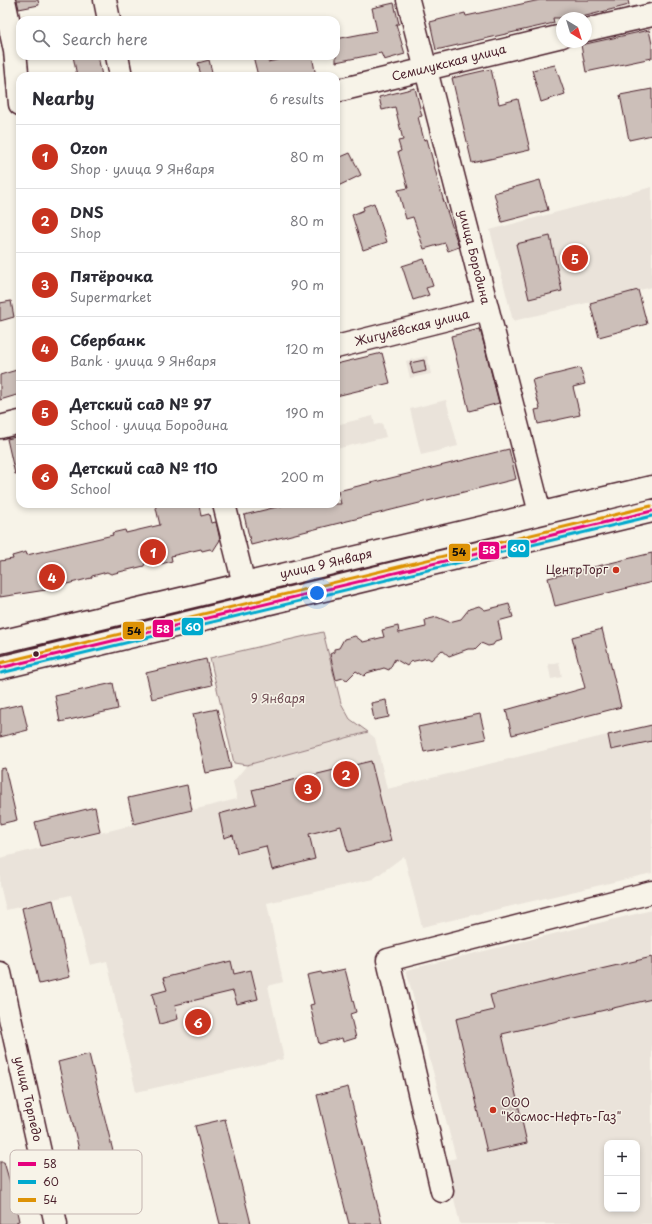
<!DOCTYPE html>
<html lang="en">
<head>
<meta charset="utf-8">
<style>
	:root { --surface:#fff; --page:#f7f7f7; --text:#2b2b33; --muted:#7c7c81; --line:#e1e1e2; --accent:#c8321e }
	body { margin:0; font-family:"Playpen Sans",sans-serif; background:var(--page); color:var(--text) }
	.controls { position:absolute; right:12px; bottom:12px; display:grid; overflow:hidden; border-radius:8px; box-shadow:0 2px 6px #0003 }
	.controls button { width:36px; height:36px; display:grid; place-items:center; padding:0; border:0; border-bottom:1px solid var(--line); background:var(--surface); color:var(--text); font:20px sans-serif }
	.compass { position:absolute; left:556px; top:12px; width:36px; height:36px; border-radius:50%; background:var(--surface); box-shadow:0 2px 6px #0003; rotate:142deg }
	.you { position:absolute; left:317px; top:593px; width:14px; height:14px; margin:-10px; border:3px solid #fff; border-radius:50%; background:#1a73e8; box-shadow:0 0 0 6px #1a73e833 }
	.badge { display:grid; place-items:center; width:26px; height:26px; border-radius:50%; background:var(--accent); color:#fff; font-size:13px; font-weight:700 }
	.pin { position:absolute; translate:-50% -50%; border:2px solid #fff; box-shadow:0 1px 4px #0006 }
	.list { margin:0; padding:0; list-style:none }
	h2 { display:flex; justify-content:space-between; align-items:center; height:52px; margin:0; padding:0 16px; font-size:17px }
	h2 small { font-size:13px; font-weight:400; color:var(--muted) }
	.list li { display:grid; grid-template-columns:26px 1fr auto; gap:12px; align-items:center; box-sizing:border-box; height:64px; padding:0 16px; border-top:1px solid var(--line) }
	.list b { display:block; font-size:15px; white-space:nowrap }
	.list p { margin:0; font-size:13px; white-space:nowrap; color:var(--muted) }
	.list em { font-size:13px; font-style:normal; color:var(--muted) }
	.icon { flex:none; width:22px; height:22px; fill:none; stroke:currentColor; stroke-width:2; stroke-linecap:round; stroke-linejoin:round }
	.map { position:relative; flex:none; width:652px; height:1224px; overflow:hidden }
	.search { position:absolute; background:var(--surface); box-shadow:0 2px 6px #0003; left:16px; top:16px; width:324px; height:44px; display:flex; align-items:center; gap:10px; box-sizing:border-box; padding:0 14px; border-radius:12px; color:var(--muted); font-size:15px }
	.panel { position:absolute; background:var(--surface); box-shadow:0 2px 6px #0003; left:16px; top:72px; width:324px; height:436px; border-radius:12px }
	.map>svg:first-child { display:block }
	.built { fill:#eae3da; fill-rule:evenodd }
	.green { fill:#ded4cc; stroke:#947a7c }
	.building { fill:#ccbfb9; stroke:#4a1f2b }
	.lines { fill:none; stroke-linecap:round; stroke-linejoin:round }
	.minor-casing { stroke:#4a1f2b; stroke-width:25 }
	.major-casing { stroke:#4a1f2b; stroke-width:25 }
	.minor { stroke:#f7f3e8; stroke-width:22 }
	.major { stroke:#f7f3e8; stroke-width:22 }
	.bus-1-casing { stroke:#f7f3e8; stroke-width:6 }
	.bus-2-casing { stroke:#f7f3e8; stroke-width:6 }
	.bus-3-casing { stroke:#f7f3e8; stroke-width:6 }
	.bus-1 { stroke:#e5007d; stroke-width:3 }
	.bus-2 { stroke:#00a9ce; stroke-width:3 }
	.bus-3 { stroke:#dd9206; stroke-width:3 }
	.poi-dot { fill:#c8321e; stroke:#f7f3e8; stroke-width:1.5 }
	.bus-dot { fill:#4a1f2b; stroke:#f7f3e8; stroke-width:1.5 }
	.labels { text-anchor:middle; stroke-width:3; stroke-linejoin:round; paint-order:stroke }
	.street-label { font-size:12px; fill:#4a1f2b; stroke:#f7f3e8 }
	.poi-label { font-size:12px; fill:#4a1f2b; stroke:#f7f3e8; text-anchor:end }
	.park-label { font-size:12px; fill:#6f4c53; stroke:#f7f3e8 }
	.key { fill:#f7f3e8; stroke:#c3b3af; stroke-width:1 }
	.key-label { font-size:11px; fill:#4a1f2b }
	.line-badge { stroke:#f7f3e8; stroke-width:1.5 }
	.badge-label { font-size:11px; text-anchor:middle; font-weight:bold; fill:#fff }
	.pale-badge-label { font-size:11px; text-anchor:middle; font-weight:bold; fill:#111 }
</style>
</head>
<body>
<div class="map">
<svg width="652" height="1224" viewBox="0 0 652 1224">
	<rect width="100%" height="100%" fill="#f7f3e8"/>
	<filter id="ink" filterUnits="userSpaceOnUse"><feTurbulence type="fractalNoise" baseFrequency=".025" numOctaves="2"/><feDisplacementMap in="SourceGraphic" scale="8" xChannelSelector="R" yChannelSelector="G"/><feConvolveMatrix kernelMatrix="1 2 1 2 8 2 1 2 1" color-interpolation-filters="sRGB"/></filter>
	<g filter="url(#ink)">
		<path class="built" d="M652,187V287L513,321L490,230Z
			M427,356L431,374L410,378L406,361Z
			M446,400L458,446L421,455L410,409Z
			M373,416L375,425L382,423L386,437L336,449V425Z
			M559,662L562,677L551,679L548,664Z
			M652,724V873L422,927L404,856L373,879L267,903L283,982L268,986L284,1059L136,1092L107,961L90,965L71,895L6,910L0,885V858L237,799L233,782L247,765L368,732L375,738L387,789Z
			M652,910V1224H460L445,1161L456,1158L406,970ZM607,1143H637V1209H607Z"/>
		<path class="green" d="M323,632L341,703L350,719L368,732L247,765L234,763L210,658Z"/>
		<path class="building" d="M17,0H38L39,5L19,9Z
			M540,0H628L629,5L578,18H553L554,23L436,50L430,22L465,13L466,16Z
			M394,3L399,24H396L405,54L384,60L381,53L336,62V39L377,31L372,8Z
			M649,30L652,44V58L586,72L581,45Z
			M73,56H98L102,76H77Z
			M253,56H267L268,62L296,56H312L316,76H258Z
			M209,60L213,76H201L198,63Z
			M555,65L565,94L541,102L532,70Z
			M491,69L499,104L518,99L530,150L472,163L452,78Z
			M415,88L422,116L418,117L424,140L427,139L443,199L459,247L448,251L445,243L424,249L413,217L406,219L398,190L408,188L398,152L401,151L398,141L403,140L395,107L382,110L379,97Z
			M652,89V135L629,140L620,95Z
			M350,153L361,175L336,187V159Z
			M540,180L548,210L502,222L494,193Z
			M374,203L387,242L363,250L352,215L364,210L363,207Z
			M550,236L562,291L529,299L516,244Z
			M424,259L433,286L426,288L429,295L413,300L402,266Z
			M638,290L647,324L599,337L590,303Z
			M11,301L14,317L0,321V303Z
			M480,329L499,403L469,411L451,336Z
			M382,353L390,383L336,396V364Z
			M424,360L426,371L413,374L410,363Z
			M580,368L585,384L573,387L580,415L538,424L535,410L540,409L532,380Z
			M20,369V394L0,400V375Z
			M20,436V473L15,474L7,439Z
			M509,449L516,479L251,545L244,515L289,504H341L338,491Z
			M155,504H199L201,516L209,514L211,523L216,522L220,540L213,551L210,549L202,551L201,549L171,556L172,561L161,564L156,538L144,566L111,574L107,572L92,576L91,578L63,585L60,583L47,586L46,590L0,597V561L13,559L12,556L26,552L27,555L113,535L112,533L125,530L126,533L160,525Z
			M652,553V582L555,606L548,578Z
			M509,604L513,617L498,621L502,640L495,642L493,645L488,646L481,643L475,649H468L449,656L442,650L431,660L428,658L410,662L407,666L395,659L389,670L384,668L367,673L364,676L356,671L347,680L343,678L336,680L330,654L334,652V649L339,648L344,639L355,636L363,642L384,637L382,630L398,626L399,633L426,627L425,620L437,617L449,622L461,619L469,609L479,606L485,610Z
			M602,629L621,707L512,735L506,710L585,688L572,637Z
			M206,659L212,685L152,699L146,673Z
			M113,683L118,709L60,722L55,696Z
			M386,700L389,717L374,720L371,703Z
			M22,704L28,730L0,737V709Z
			M217,709L231,768L206,773L193,714Z
			M480,714L486,739L424,752L418,727Z
			M652,725V741L611,750L608,735Z
			M371,761L391,841L348,852L341,826L309,834L315,859L272,870L266,846L237,853L233,835L224,838L219,814L256,804L252,790Z
			M5,768L17,820L0,824V769Z
			M187,785L192,810L134,824L128,798Z
			M95,807L100,832L41,846L35,822Z
			M53,900L70,977L39,984L22,908Z
			M652,957V999L502,1034L527,1143L487,1152L456,1019L494,1010L490,995Z
			M231,961L234,974L251,970L258,999L237,1004L233,991L175,1005L178,1019L160,1024L152,994L167,990L163,978Z
			M345,969L356,1012L350,1014L356,1038L343,1042L342,1038L319,1044L310,1005L314,1004L307,975L321,972L322,974Z
			M89,1054L126,1204L94,1212L58,1062Z
			M348,1087L382,1224H349L335,1169L317,1095Z
			M225,1119L251,1224H220L195,1126Z
			M0,1162H4L12,1189L19,1221L16,1222L17,1224H0Z"/>
		<g class="lines">
			<g class="minor-casing">
				<path id="minor" d="M4,0L15,51L20,104
					M105,0L109,20
					M408,0L540,513
					M586,30L652,15
					M117,56L121,76
					M336,91L562,36
					M336,347L487,309
					M0,427L20,422
					M224,504L244,584
					M0,973L56,1224
					M442,1191L388,960L652,892"/>
			</g>
			<g class="major-casing">
				<path id="major" d="M0,642L652,487
					M0,668L652,511"/>
			</g>
			<use href="#minor" class="minor"/>
			<use href="#major" class="major"/>
			<g class="bus-1-casing">
				<path id="bus-1" d="M0,668L652,511"/>
			</g>
			<g class="bus-2-casing">
				<path id="bus-2" d="M1,673L652,516"/>
			</g>
			<g class="bus-3-casing">
				<path id="bus-3" d="M0,663L651,506"/>
			</g>
			<use href="#bus-1" class="bus-1"/>
			<use href="#bus-2" class="bus-2"/>
			<use href="#bus-3" class="bus-3"/>
		</g>
	</g>
	<g class="poi-dot">
		<circle cx="616" cy="570" r="4"/>
		<circle cx="493" cy="1110" r="4"/>
	</g>
	<circle class="bus-dot" cx="36" cy="654" r="3.5"/>
	<g class="labels">
		<g class="street-label">
			<text transform="translate(449 63) rotate(-14)" y="4">Семилукская улица</text>
			<text transform="translate(474 257) rotate(76)" y="4">улица Бородина</text>
			<text transform="translate(412 328) rotate(-14)" y="4">Жигулёвская улица</text>
			<text transform="translate(326 564) rotate(-13)" y="4">улица 9 Января</text>
			<text transform="translate(28 1099) rotate(77)" y="4">улица Торпедо</text>
		</g>
		<g class="poi-label">
			<text x="608" y="574">ЦентрТорг</text>
			<text x="501" y="1107" text-anchor="start">ООО<tspan x="501" dy="14">"Космос-Нефть-Газ"</tspan></text>
		</g>
		<g class="park-label">
			<text x="278" y="703">9 Января</text>
		</g>
	</g>
	<rect x="10" y="1150" width="132" height="64" rx="6" class="key"/>
	<rect x="18" y="1162" width="18" height="4" fill="#e5007d"/>
	<rect x="18" y="1180" width="18" height="4" fill="#00a9ce"/>
	<rect x="18" y="1198" width="18" height="4" fill="#dd9206"/>
	<g class="key-label">
		<text x="43" y="1168">58</text>
		<text x="43" y="1186">60</text>
		<text x="43" y="1204">54</text>
	</g>
	<g class="line-badge">
		<rect x="507" y="539" width="23" height="19" rx="4" fill="#00a9ce"/>
		<rect x="478" y="541" width="22" height="19" rx="4" fill="#e5007d"/>
		<rect x="448" y="543" width="23" height="19" rx="4" fill="#dd9206"/>
		<rect x="181" y="617" width="23" height="19" rx="4" fill="#00a9ce"/>
		<rect x="152" y="619" width="22" height="19" rx="4" fill="#e5007d"/>
		<rect x="122" y="621" width="23" height="19" rx="4" fill="#dd9206"/>
	</g>
	<g class="badge-label">
		<text x="518" y="552">60</text>
		<text x="489" y="554">58</text>
		<text x="193" y="631">60</text>
		<text x="163" y="633">58</text>
	</g>
	<g class="pale-badge-label">
		<text x="459" y="556">54</text>
		<text x="134" y="635">54</text>
	</g>
</svg>
<div class="controls">
<button>+</button>
<button>−</button>
</div>
<svg class="compass" viewBox="-18 -18 36 36"><path d="M0-13l5 13h-10z" fill="#e53935"/><path d="M0 13l5-13h-10z" fill="#7c7c81"/></svg>
<div class="you"></div>
<div class="pin badge" style="left:153px;top:552px">1</div>
<div class="pin badge" style="left:346px;top:774px">2</div>
<div class="pin badge" style="left:308px;top:788px">3</div>
<div class="pin badge" style="left:52px;top:577px">4</div>
<div class="pin badge" style="left:575px;top:258px">5</div>
<div class="pin badge" style="left:198px;top:1022px">6</div>
<div class="search"><svg class="icon" aria-label="search" viewBox="0 0 24 24"><circle cx="10" cy="10" r="6"/><path d="M15 15l6 6"/></svg>Search here</div>
<section class="panel">
<h2>Nearby<small>6 results</small></h2>
<ul class="list">
<li><span class="badge">1</span><div><b>Ozon</b><p>Shop · улица 9 Января</p></div><em>80 m</em></li>
<li><span class="badge">2</span><div><b>DNS</b><p>Shop</p></div><em>80 m</em></li>
<li><span class="badge">3</span><div><b>Пятёрочка</b><p>Supermarket</p></div><em>90 m</em></li>
<li><span class="badge">4</span><div><b>Сбербанк</b><p>Bank · улица 9 Января</p></div><em>120 m</em></li>
<li><span class="badge">5</span><div><b>Детский сад № 97</b><p>School · улица Бородина</p></div><em>190 m</em></li>
<li><span class="badge">6</span><div><b>Детский сад № 110</b><p>School</p></div><em>200 m</em></li>
</ul>
</section>
</div>
</body>
</html>
